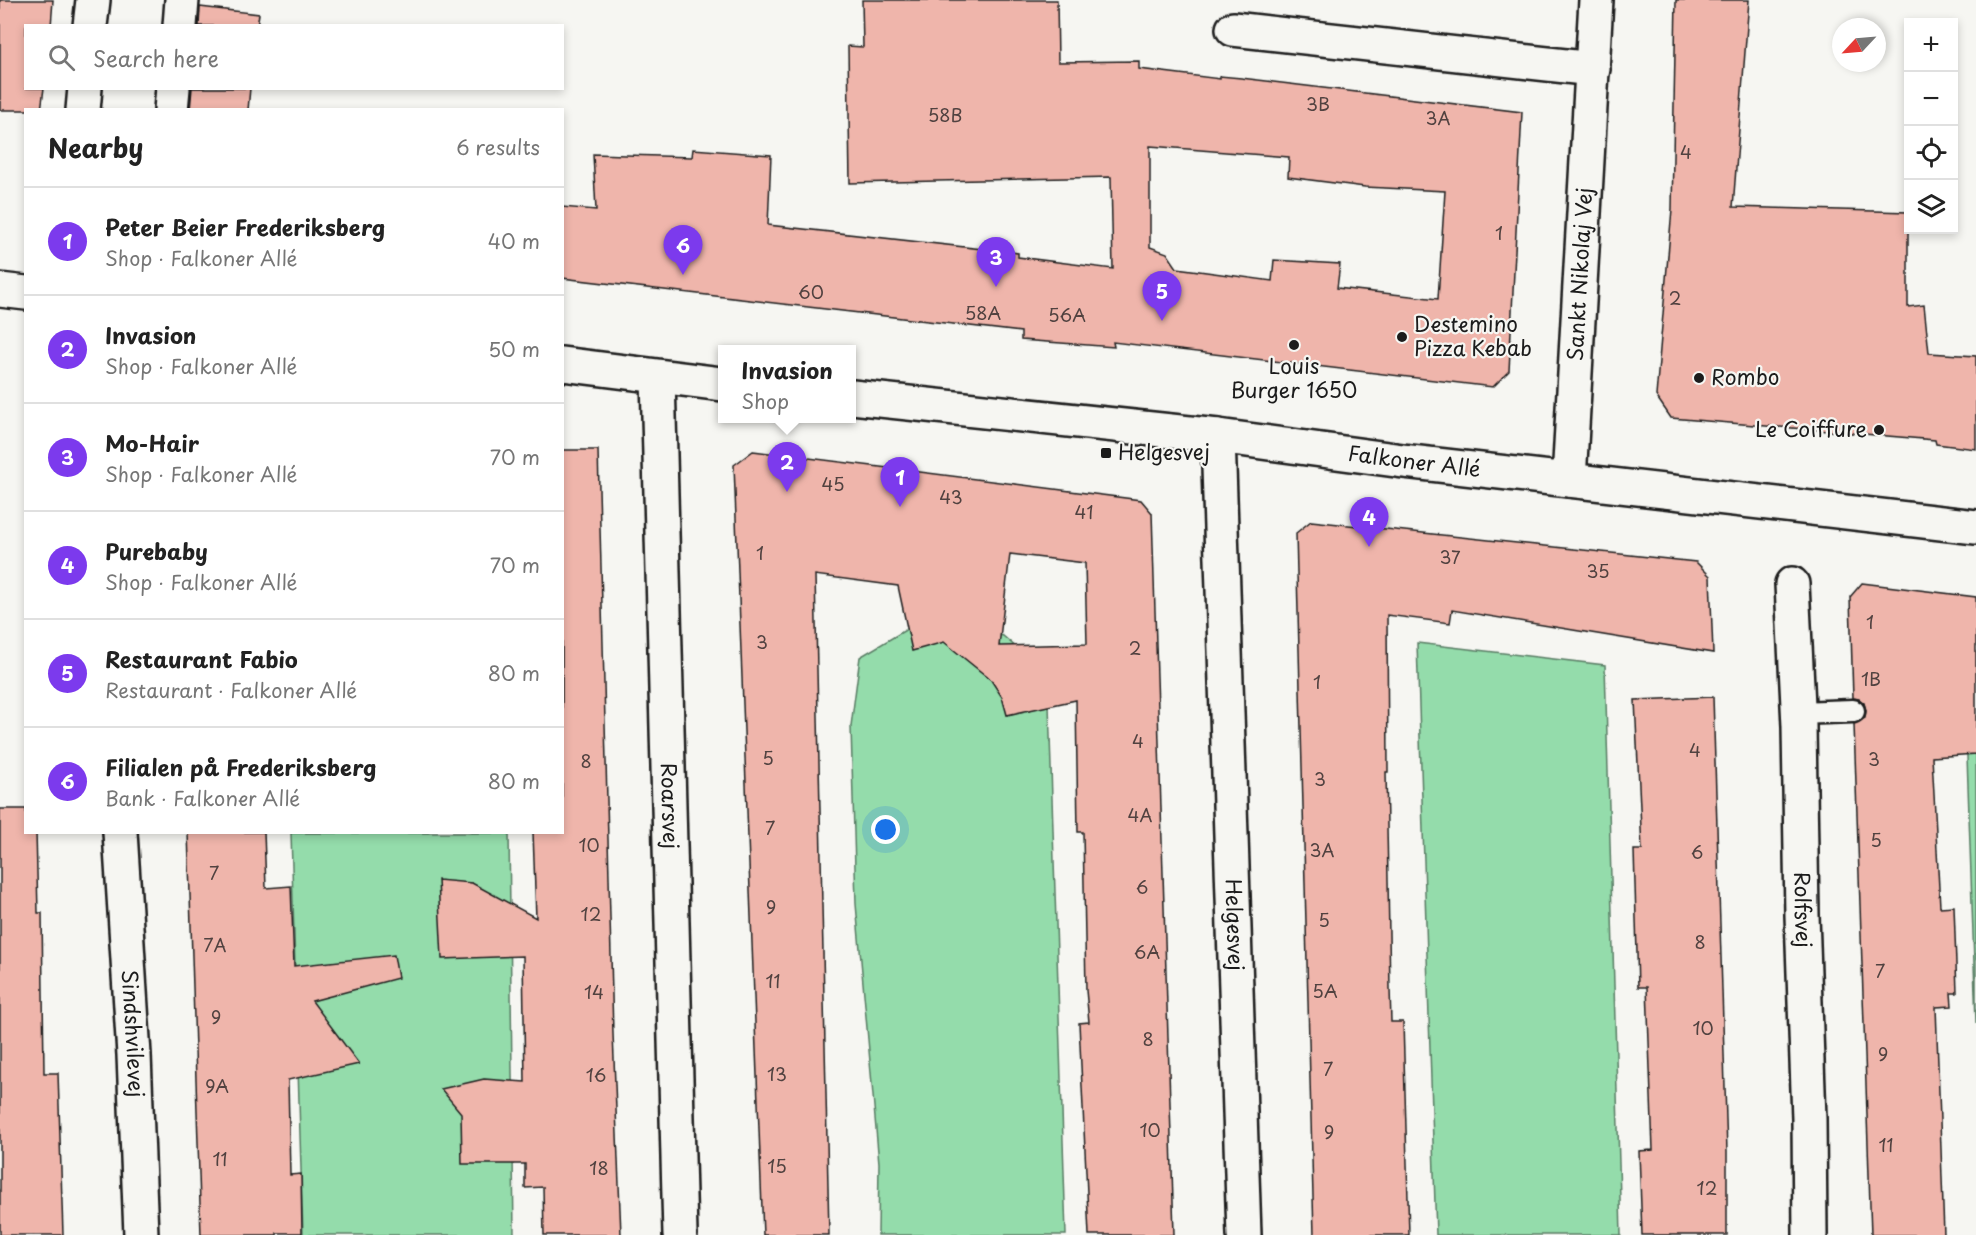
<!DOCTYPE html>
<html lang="en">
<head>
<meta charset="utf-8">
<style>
	:root { --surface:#fff; --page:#f2f2f2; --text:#222; --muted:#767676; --line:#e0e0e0; --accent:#7c3aed }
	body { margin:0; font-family:"Playpen Sans",sans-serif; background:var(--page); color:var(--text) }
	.controls { position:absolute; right:18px; top:18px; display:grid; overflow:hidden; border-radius:0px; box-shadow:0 3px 9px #0003 }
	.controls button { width:54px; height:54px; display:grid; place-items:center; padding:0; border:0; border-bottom:2px solid var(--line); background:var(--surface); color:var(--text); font:30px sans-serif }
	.compass { position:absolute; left:1832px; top:18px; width:54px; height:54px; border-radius:50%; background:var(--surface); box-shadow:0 3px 9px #0003; rotate:244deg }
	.you { position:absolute; left:886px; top:830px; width:21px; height:21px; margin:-15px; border:4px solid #fff; border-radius:50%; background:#1a73e8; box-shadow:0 0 0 9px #1a73e833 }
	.badge { display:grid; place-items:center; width:39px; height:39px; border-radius:50%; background:var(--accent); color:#fff; font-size:20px; font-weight:700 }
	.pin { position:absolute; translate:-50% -50px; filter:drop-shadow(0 2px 3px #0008) }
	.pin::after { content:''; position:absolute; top:32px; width:21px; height:18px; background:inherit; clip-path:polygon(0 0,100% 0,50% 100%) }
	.popup { position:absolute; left:718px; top:345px; width:138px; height:78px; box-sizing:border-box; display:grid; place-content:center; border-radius:0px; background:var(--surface); filter:drop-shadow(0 2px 4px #0005); font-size:20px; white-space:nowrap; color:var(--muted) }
	.popup b { font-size:22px; color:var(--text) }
	.popup::after { content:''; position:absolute; left:50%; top:100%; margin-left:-12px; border:12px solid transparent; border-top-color:var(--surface) }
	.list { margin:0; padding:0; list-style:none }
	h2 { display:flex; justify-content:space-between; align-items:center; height:78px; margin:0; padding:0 24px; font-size:26px }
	h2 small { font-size:20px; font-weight:400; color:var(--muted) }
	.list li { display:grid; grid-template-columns:39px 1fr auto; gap:18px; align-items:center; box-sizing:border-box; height:108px; padding:0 24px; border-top:2px solid var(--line) }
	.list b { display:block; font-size:22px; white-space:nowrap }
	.list p { margin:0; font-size:20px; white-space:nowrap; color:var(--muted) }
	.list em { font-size:20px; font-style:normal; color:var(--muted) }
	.icon { flex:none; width:33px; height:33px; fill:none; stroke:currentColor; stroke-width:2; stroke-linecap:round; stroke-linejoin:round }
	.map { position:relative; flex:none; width:1976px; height:1235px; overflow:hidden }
	.search { position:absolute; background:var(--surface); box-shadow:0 3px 9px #0003; left:24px; top:24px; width:540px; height:66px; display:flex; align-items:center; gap:15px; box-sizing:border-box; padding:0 21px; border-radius:0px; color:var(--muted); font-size:22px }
	.panel { position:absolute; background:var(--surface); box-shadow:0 3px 9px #0003; left:24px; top:108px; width:540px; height:726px; border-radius:0px }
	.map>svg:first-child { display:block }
	.green { fill:#94dcab; stroke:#587c64; stroke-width:1.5 }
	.building { fill:#efb5ab; stroke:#1c1c1c; stroke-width:1.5; fill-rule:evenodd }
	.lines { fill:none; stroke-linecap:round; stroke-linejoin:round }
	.lane-casing { stroke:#1c1c1c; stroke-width:27 }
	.street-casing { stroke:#1c1c1c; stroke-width:38 }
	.secondary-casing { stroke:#1c1c1c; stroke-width:38 }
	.lane { stroke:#f6f6f2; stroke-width:22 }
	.street { stroke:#f6f6f2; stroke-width:33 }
	.secondary { stroke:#f6f6f2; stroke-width:33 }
	.poi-dot { fill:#1c1c1c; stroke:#f6f6f2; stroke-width:2 }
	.labels { text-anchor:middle; stroke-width:4.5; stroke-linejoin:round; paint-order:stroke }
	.number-label { font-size:18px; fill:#514240 }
	.street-label { font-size:21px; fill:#1c1c1c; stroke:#f6f6f2 }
	.poi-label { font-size:21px; fill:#1c1c1c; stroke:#f6f6f2; text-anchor:start }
</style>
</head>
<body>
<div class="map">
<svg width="1976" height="1235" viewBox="0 0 1976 1235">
	<rect width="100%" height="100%" fill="#f6f6f2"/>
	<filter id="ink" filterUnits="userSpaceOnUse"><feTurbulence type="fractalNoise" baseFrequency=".0167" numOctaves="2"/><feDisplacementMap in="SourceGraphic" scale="12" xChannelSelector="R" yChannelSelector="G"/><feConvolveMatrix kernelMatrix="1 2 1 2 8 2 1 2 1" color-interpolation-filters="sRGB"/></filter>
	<g filter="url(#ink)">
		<path class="green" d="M975,625L1003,636L1025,655L1049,705L1066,1235H878L879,1163L856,904L851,726L860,657L912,626Z
			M1417,643L1605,665L1621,1235H1436Z
			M1966,726H1976V1023Z
			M291,833H509L514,1235H303Z"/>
		<path class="building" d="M0,0H53L51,26H26V88H44L41,110H0Z
			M862,0H1057L1058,62L1139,61V69L1220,79V76L1241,78L1522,112L1509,371L1493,387L1113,342L1114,347L1021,340V332L562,278V207L596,210L593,154L692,157L693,149L771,155L768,225L1018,253V257L1113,269L1111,177L850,183L848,46L863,47ZM1150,146L1289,157L1288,177L1365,187L1445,191L1438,299L1337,288L1340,264L1274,260L1272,281L1177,268L1167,253L1150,247Z
			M1676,0H1749L1733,207L1908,212V307L1924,305L1929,353L1976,356V449L1936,444L1935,440L1671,418L1656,396L1672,209Z
			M200,7L259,14L257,26H199Z
			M192,88H250L248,110H190Z
			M562,450H598L613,1034L621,1235H544L543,1187L525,1188V1164H462L461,1113L441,1089L484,1079L525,1082L523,956L442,959L438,880L472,883L536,918L533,832H562Z
			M753,451L1141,500L1152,513L1174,1235H1089L1079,1023L1089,1022L1086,990L1083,832H1078L1076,700L1007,715L1002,697L991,680L944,642L912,651L898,586L815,575L829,1235H763L734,465ZM1010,554L1085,563L1087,644L999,646Z
			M1311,521L1696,562L1710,576L1713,653L1452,610L1450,623L1387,615L1388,772H1386L1390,989L1391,1022H1403L1409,1235H1314L1296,533Z
			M1862,583L1976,597V754L1932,757L1940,907L1954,906L1957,993H1951L1952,1006L1936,1007L1944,1235H1871L1854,724L1865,718L1866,711L1864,703L1859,699L1853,698L1850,597Z
			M1713,697L1727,1152V1235H1642L1639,1151L1653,1150L1647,987H1638L1634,850H1642L1635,700Z
			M0,809H26V832H36L38,913H42L44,1073H58L63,1235H0Z
			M188,832H264L266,888L291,886L294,966L394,955L398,978L312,1001L359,1064L288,1080L290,1175L301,1174L302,1233H277V1235H201Z"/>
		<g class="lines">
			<g class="lane-casing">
				<path id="lane" d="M1798,713L1853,711"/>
			</g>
			<g class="street-casing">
				<g id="street">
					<path d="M90,26L93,0"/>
					<path d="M180,26L182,0"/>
					<path d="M1233,29L1593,69"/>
					<path d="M83,110L85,88"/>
					<path d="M171,110L173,88"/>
					<path id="s1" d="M658,377L680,1235"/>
					<path id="s2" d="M1218,436L1244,1235"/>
					<path id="s3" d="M1569,480L1596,0"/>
					<path id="s4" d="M1792,584L1799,726L1802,915L1809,1119L1810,1235"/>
					<path id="s5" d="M120,832L134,1055L141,1235"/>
				</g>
			</g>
			<g class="secondary-casing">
				<g id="secondary">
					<path d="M0,290L26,293"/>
					<path d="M562,364L722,384"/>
					<path id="s6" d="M852,397L1218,436L1403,461L1976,527"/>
				</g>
			</g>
			<use href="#lane" class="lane"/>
			<use href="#street" class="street"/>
			<use href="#secondary" class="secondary"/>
		</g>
	</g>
	<g class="poi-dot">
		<circle cx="1402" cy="337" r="6"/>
		<circle cx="1294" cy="345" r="6"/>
		<circle cx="1699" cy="378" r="6"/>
		<circle cx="1879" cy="430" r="6"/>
		<rect x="1100" y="447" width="12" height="12" rx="3"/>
	</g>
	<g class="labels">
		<g class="number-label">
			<text x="1318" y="111">3B</text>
			<text x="945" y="122">58B</text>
			<text x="1438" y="125">3A</text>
			<text x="1686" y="159">4</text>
			<text x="1499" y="240">1</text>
			<text x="811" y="299">60</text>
			<text x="1675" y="305">2</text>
			<text x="983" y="320">58A</text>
			<text x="1067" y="322">56A</text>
			<text x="833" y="491">45</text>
			<text x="951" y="504">43</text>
			<text x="1084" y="519">41</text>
			<text x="760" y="560">1</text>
			<text x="1450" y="564">37</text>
			<text x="1598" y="578">35</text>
			<text x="1870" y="629">1</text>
			<text x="762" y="649">3</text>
			<text x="1135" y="655">2</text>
			<text x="1871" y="686">1B</text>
			<text x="1317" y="689">1</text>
			<text x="1138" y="748">4</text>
			<text x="1695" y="757">4</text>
			<text x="768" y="765">5</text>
			<text x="1874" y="766">3</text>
			<text x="586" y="768">8</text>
			<text x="1320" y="786">3</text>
			<text x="1140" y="822">4A</text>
			<text x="770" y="835">7</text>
			<text x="1876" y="847">5</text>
			<text x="589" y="852">10</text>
			<text x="1322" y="857">3A</text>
			<text x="1697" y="859">6</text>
			<text x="214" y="880">7</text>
			<text x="1142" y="894">6</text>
			<text x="771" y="914">9</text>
			<text x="591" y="921">12</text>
			<text x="1324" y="927">5</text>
			<text x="1700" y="949">8</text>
			<text x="215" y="952">7A</text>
			<text x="1147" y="959">6A</text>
			<text x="1880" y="978">7</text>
			<text x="773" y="988">11</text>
			<text x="1325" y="998">5A</text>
			<text x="594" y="999">14</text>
			<text x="216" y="1024">9</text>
			<text x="1703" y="1035">10</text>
			<text x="1148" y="1046">8</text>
			<text x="1883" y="1061">9</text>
			<text x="1328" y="1076">7</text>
			<text x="777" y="1081">13</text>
			<text x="596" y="1082">16</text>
			<text x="217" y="1093">9A</text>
			<text x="1150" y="1137">10</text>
			<text x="1329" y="1139">9</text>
			<text x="1886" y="1152">11</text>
			<text x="220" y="1166">11</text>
			<text x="777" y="1173">15</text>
			<text x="599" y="1175">18</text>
			<text x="1707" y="1195">12</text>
		</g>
		<g class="street-label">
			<text dy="7" stroke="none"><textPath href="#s3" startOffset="206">Sankt Nikolaj Vej</textPath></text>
			<text dy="7" stroke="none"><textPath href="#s6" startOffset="566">Falkoner Allé</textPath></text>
			<text dy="7" stroke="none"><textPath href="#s1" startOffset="429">Roarsvej</textPath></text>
			<text dy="7" stroke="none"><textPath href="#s4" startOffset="326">Rolfsvej</textPath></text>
			<text dy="7" stroke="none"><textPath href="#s2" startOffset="489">Helgesvej</textPath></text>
			<text dy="7" stroke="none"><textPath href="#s5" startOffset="202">Sindshvilevej</textPath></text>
		</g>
		<g class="poi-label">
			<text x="1414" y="332">Destemino<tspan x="1414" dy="24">Pizza Kebab</tspan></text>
			<text x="1294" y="374" text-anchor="middle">Louis<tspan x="1294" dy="24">Burger 1650</tspan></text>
			<text x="1711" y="385">Rombo</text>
			<text x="1867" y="437" text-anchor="end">Le Coiffure</text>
			<text x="1118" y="460">Helgesvej</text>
		</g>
	</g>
</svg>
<div class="controls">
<button>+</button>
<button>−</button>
<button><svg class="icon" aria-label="locate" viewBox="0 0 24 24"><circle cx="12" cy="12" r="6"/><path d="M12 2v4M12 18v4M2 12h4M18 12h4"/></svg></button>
<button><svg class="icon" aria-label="layers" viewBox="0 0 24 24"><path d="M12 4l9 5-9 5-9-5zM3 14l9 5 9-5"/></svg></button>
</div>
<svg class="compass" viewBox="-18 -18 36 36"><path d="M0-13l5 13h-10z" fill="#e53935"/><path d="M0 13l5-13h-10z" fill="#767676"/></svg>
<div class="you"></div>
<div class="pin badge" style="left:900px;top:507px">1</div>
<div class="pin badge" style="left:787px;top:492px">2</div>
<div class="popup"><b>Invasion</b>Shop</div>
<div class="pin badge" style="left:996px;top:287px">3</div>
<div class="pin badge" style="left:1369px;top:547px">4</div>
<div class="pin badge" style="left:1162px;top:321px">5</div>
<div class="pin badge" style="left:683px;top:275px">6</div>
<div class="search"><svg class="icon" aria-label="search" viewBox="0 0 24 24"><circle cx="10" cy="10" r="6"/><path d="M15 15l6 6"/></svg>Search here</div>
<section class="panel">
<h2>Nearby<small>6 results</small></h2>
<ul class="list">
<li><span class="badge">1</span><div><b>Peter Beier Frederiksberg</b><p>Shop · Falkoner Allé</p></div><em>40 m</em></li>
<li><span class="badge">2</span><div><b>Invasion</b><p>Shop · Falkoner Allé</p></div><em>50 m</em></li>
<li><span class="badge">3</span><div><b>Mo-Hair</b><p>Shop · Falkoner Allé</p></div><em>70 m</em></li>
<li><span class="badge">4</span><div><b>Purebaby</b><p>Shop · Falkoner Allé</p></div><em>70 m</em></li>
<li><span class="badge">5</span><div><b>Restaurant Fabio</b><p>Restaurant · Falkoner Allé</p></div><em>80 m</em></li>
<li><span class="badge">6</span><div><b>Filialen på Frederiksberg</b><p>Bank · Falkoner Allé</p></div><em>80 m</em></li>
</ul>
</section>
</div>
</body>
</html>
